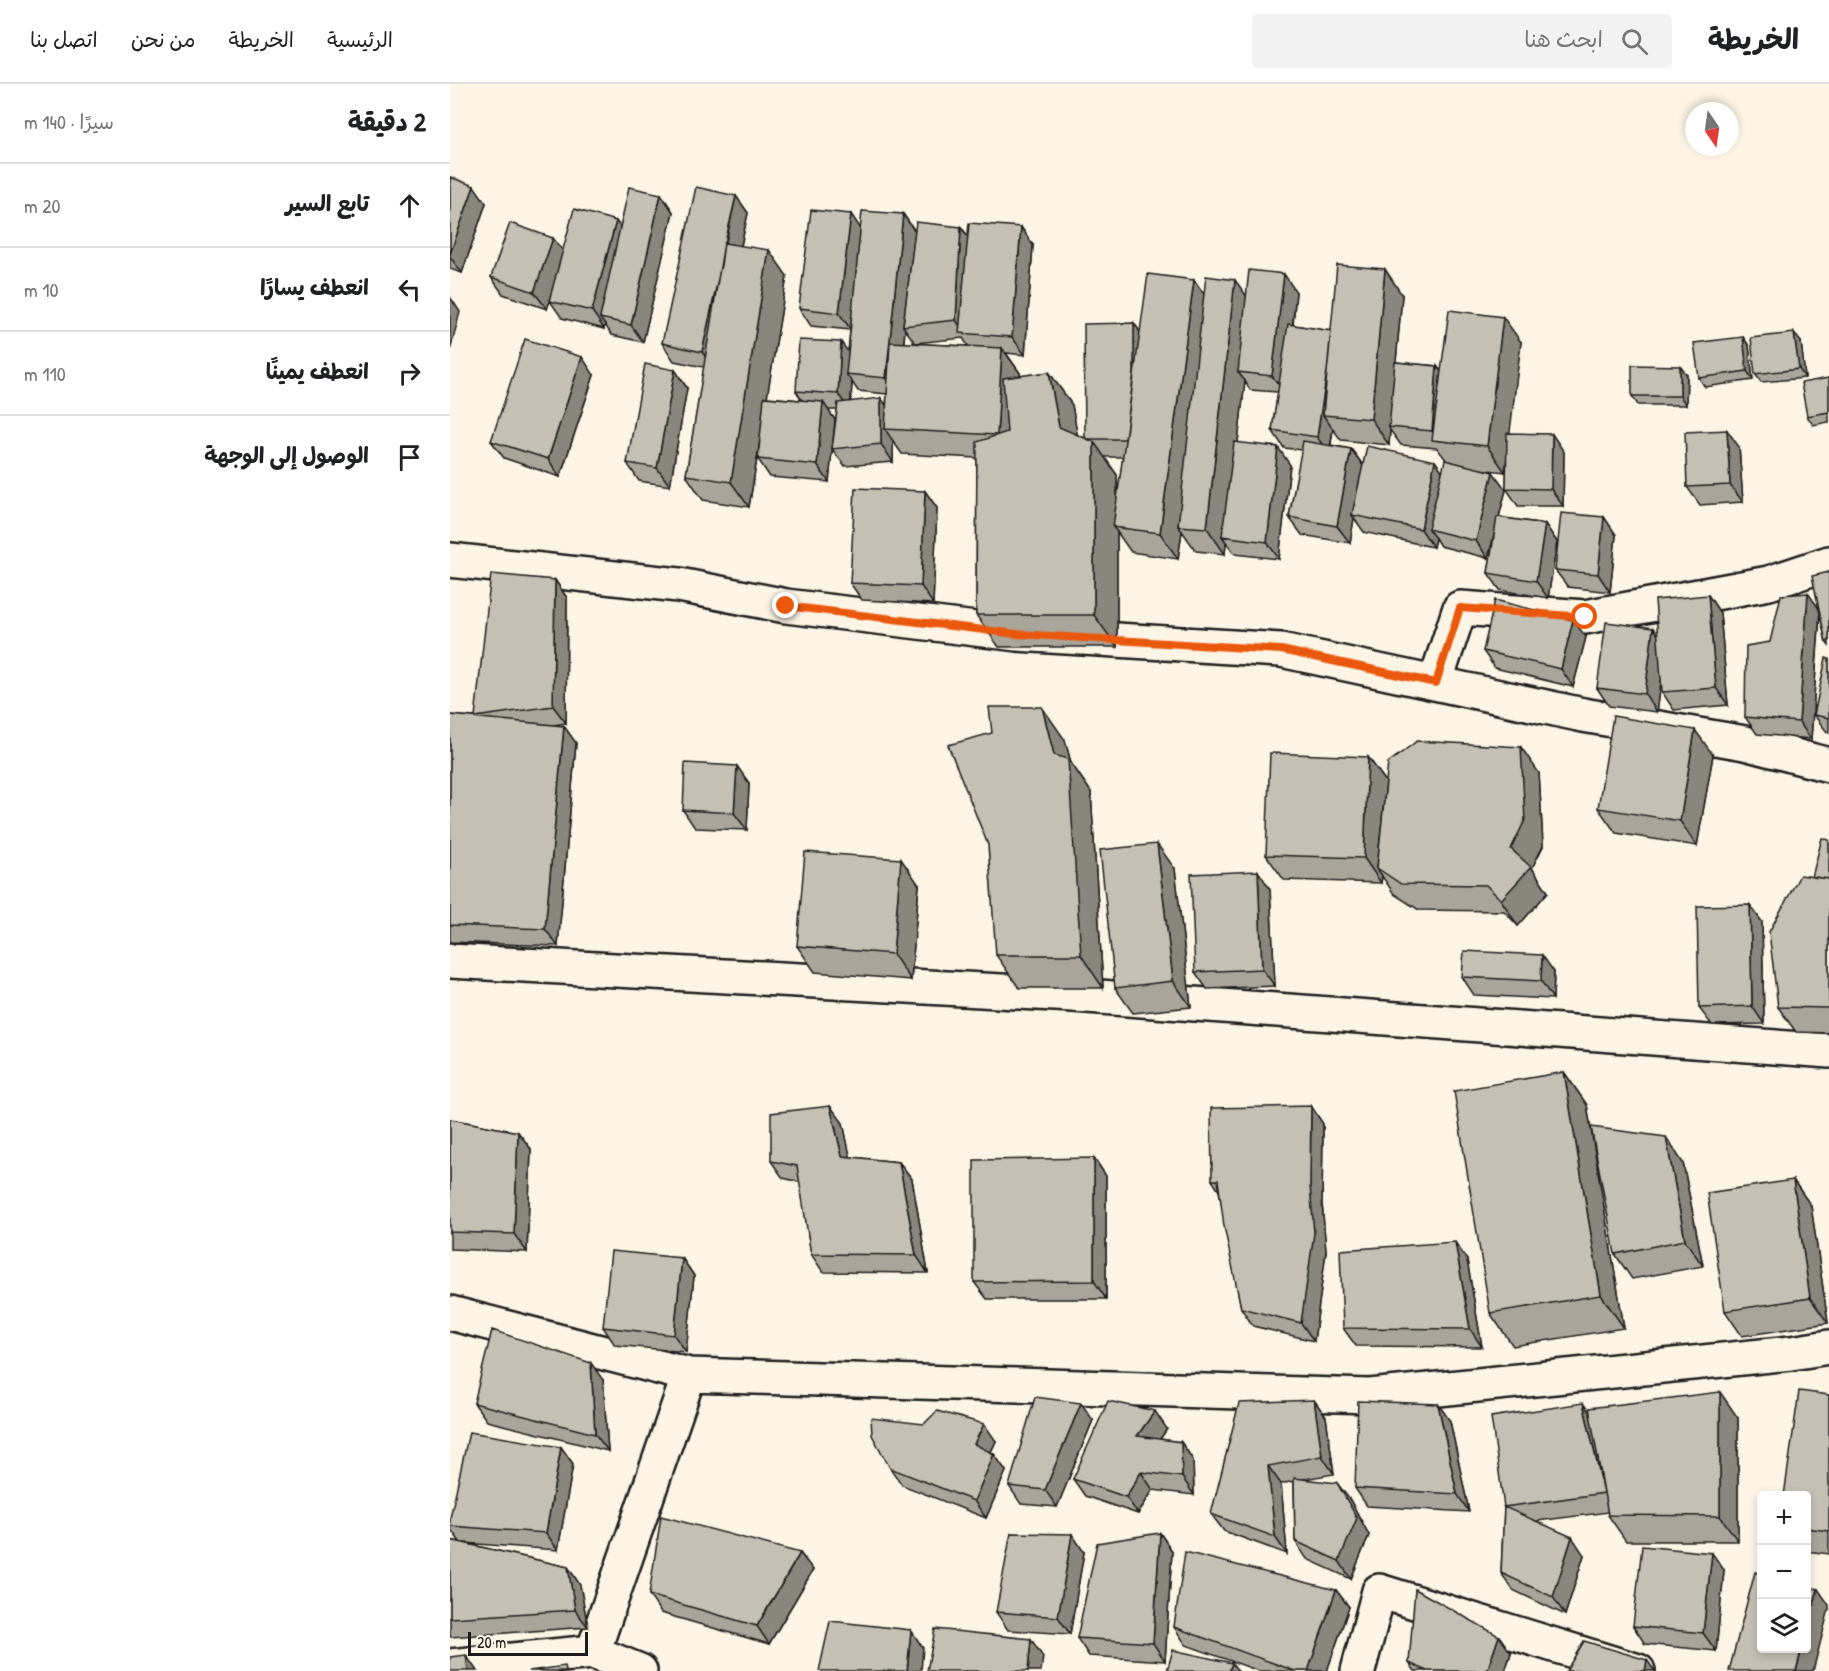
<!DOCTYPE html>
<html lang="ar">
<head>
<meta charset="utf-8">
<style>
	:root { --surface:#fff; --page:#f2f2f2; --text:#202124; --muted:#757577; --line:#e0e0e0 }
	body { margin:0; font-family:"Patrick Hand","Playpen Sans Arabic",sans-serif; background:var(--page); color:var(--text); direction:rtl }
	.controls { position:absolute; right:18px; bottom:18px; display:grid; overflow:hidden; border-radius:6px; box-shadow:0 3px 9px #0003 }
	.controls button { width:54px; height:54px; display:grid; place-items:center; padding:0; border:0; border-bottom:2px solid var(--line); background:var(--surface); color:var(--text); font:30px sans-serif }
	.compass { position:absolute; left:1235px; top:18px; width:54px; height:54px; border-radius:50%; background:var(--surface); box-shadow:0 3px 9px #0003; rotate:167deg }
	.scale { position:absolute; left:18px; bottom:15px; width:120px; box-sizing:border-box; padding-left:6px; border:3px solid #1c1c1c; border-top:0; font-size:16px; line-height:21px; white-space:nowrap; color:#1c1c1c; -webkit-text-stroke:4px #fcf5e5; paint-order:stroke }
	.stop { position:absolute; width:18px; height:18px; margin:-14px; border:4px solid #ea580c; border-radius:50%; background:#fff }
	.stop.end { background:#ea580c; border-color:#fff; box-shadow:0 2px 6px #0008 }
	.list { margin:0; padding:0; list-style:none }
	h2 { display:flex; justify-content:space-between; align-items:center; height:78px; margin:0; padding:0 24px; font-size:26px }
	h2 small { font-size:20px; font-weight:400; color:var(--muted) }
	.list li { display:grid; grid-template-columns:39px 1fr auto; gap:18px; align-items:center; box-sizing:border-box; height:84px; padding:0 24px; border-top:2px solid var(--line) }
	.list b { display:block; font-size:22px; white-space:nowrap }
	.list em { font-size:20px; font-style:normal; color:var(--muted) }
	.icon { flex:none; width:33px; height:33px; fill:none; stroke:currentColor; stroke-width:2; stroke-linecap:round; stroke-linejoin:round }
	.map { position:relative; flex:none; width:1379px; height:1587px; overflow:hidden; direction:ltr }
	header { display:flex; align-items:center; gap:36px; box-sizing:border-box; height:84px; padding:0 30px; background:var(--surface); border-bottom:2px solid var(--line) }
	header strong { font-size:28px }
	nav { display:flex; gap:33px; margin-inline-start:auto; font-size:21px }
	.search { width:420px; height:54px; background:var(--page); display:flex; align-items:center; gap:15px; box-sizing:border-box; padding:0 21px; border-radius:6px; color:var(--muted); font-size:22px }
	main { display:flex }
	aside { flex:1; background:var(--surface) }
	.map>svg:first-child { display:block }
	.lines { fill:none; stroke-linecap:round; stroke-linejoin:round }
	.minor-casing { stroke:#1c1c1c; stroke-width:38 }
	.minor { stroke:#fcf5e5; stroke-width:33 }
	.wall { fill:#a9a59a; stroke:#1c1c1c; stroke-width:1.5; fill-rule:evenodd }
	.shaded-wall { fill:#89867d; stroke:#1c1c1c; stroke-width:1.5 }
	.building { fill:#c4c0b3; stroke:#1c1c1c; stroke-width:1.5 }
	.route { stroke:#ea580c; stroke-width:8 }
</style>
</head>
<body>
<header>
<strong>الخريطة</strong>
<div class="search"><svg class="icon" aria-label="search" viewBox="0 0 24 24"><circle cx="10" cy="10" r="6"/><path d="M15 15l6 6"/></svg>ابحث هنا</div>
<nav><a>الرئيسية</a><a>الخريطة</a><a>من نحن</a><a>اتصل بنا</a></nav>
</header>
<main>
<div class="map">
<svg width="1379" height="1587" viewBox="0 0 1379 1587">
	<rect width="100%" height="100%" fill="#fcf5e5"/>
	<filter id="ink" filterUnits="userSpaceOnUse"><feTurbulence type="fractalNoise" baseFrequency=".0167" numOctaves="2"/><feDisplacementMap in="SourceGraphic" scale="12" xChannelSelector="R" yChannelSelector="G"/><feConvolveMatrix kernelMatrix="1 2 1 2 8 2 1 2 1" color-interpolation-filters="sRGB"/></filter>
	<g filter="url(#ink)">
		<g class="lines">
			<g class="minor-casing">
				<path id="minor" d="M0,476L229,501L336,522L567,550L831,566L1133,631L1295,659L1379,681
					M985,599L1010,524L1135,533L1319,499L1379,479
					M0,877L623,911L1379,967
					M0,1229L239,1291L920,1312L1341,1269L1379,1263
					M143,1568L239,1291
					M0,1582L143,1568L190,1587
					M908,1587L929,1507L1188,1587"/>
			</g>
			<use href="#minor" class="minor"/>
		</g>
		<path class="wall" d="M0,93L36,119L12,189L0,185Z
			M211,110L223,128L193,258L162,251L155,241L154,245L112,234L100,217L97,225L53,210L41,193L113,167L170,143Z
			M286,112L298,129L291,162L337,192L317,313L352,316L346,307L398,268L400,246L361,242L349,224L411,144L453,130L465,147L511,143L518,152L571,143L583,161L575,271L556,269L570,289V292L599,288L622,321L627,351L635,354L684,239L690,248L754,210L796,211L846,208L843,241L881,247L952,211L946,278L987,282L991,287L1071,258L1059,349L1114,368L1113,422H1068L1056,404L1057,370L1055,388L1029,385L1056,406L1049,433L1095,440L1107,458L1098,514L1050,506L1038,489L1044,452L1038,474L990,462L985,454L983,463L914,448L904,434L900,459L852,451L839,433L852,366L834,364L822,346L828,308L800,306L795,297L788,358L840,381L829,475L785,470L776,458L775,470L746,467L732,447L728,475L681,468L667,448V563H549L526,531L527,374L452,370L443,357V378L395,382L382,365L387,326H378L385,336L379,398L320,393L308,375L311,351L299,423L253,416L236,391L254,283L224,277L212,259ZM455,245L465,259L513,254L518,262L454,259ZM402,298L408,307L437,310L436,321L401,318ZM883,345L891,356L939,361L940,346L951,361L987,364L997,377L992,387L985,377L913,381L901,365L881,361ZM654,373H673L667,415V391Z
			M1293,253L1299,262L1303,296L1255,303L1249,294Z
			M1351,258L1355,294L1311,298L1305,290Z
			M225,286L237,304L220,402L189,397L177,379Z
			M144,291L110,393L54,374L41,357Z
			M1237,291L1236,321H1188L1182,312Z
			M1379,294V338L1363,341L1357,332Z
			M1289,363L1293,418L1250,421L1237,403Z
			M475,407L487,424L483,520L412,516L400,499Z
			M1154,433L1166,451L1160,508L1118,503L1105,486Z
			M1379,488V562L1376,558L1370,530L1361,655L1307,650L1295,633L1320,558L1369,524Z
			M105,496L117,514L116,639L104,641L126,659L108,862L0,858V631L25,633Z
			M1258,511L1270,529L1278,621L1224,626L1212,608L1211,596L1207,628L1159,622L1147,604L1207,550Z
			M1136,553L1123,603L1045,584L1033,567Z
			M1379,575V649L1377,648L1364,631Z
			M615,656L621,679L641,708L653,904H569L546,871Z
			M1263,671L1247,762L1166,749L1148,724Z
			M918,673L936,698L1089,689L1093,762L1082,784L1098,808L1068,842L1054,827L969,826L944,810L932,792L931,799L834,796L816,771Z
			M299,699L297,746L245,744L233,726Z
			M1379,756V949L1346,948L1328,923L1362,793Z
			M725,785L741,923L683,929L665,904Z
			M469,801L461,896L365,888L347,862Z
			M820,805L825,902L757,905L745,888Z
			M1300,821L1312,838L1314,940L1262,941L1249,924Z
			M1104,888L1103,915L1024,911L1012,893Z
			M1114,988L1137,1021L1174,1244L1063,1262L1040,1229Z
			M380,1022L393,1039L400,1073L449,1078L462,1095L478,1189L373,1188L361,1170L350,1098L333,1094L321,1077Z
			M861,1022L873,1040L872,1119L876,1167L864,1257L803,1242L791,1224L769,1107L762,1096Z
			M0,1035L68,1048L81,1065L77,1168L0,1165Z
			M644,1074L656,1092V1215H537L524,1198Z
			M1233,1079L1253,1182L1182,1195L1165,1170Z
			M1343,1096L1361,1122L1378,1239L1292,1252L1275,1227Z
			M232,1174L244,1192L236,1268L165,1261L153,1243Z
			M1017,1176L1032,1263L906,1262L893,1244Z
			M153,1296L158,1367L37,1337L24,1319Z
			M1379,1311V1470L1356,1467V1412Z
			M864,1316L876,1333L884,1390L854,1395L900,1416L919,1451L901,1495L857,1475L845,1457L844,1397L831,1400L837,1470L774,1447L761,1430Z
			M988,1320L1000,1337L1019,1428L917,1422L905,1404Z
			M1140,1329L1288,1334V1457H1176L1158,1431V1428L1087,1437L1134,1471L1115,1531L1063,1506L1051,1489L1054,1423Z
			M643,1336L607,1423L571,1420L559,1402Z
			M717,1345L710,1355L731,1358L743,1376L744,1411L703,1406L688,1430L635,1412L623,1395Z
			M546,1357L541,1368L544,1370L556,1387L536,1434L452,1401L440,1384Z
			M111,1363L123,1380L108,1466L14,1459L118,1483L130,1501L138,1543L0,1553V1456L10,1458L0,1444V1434Z
			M710,1449L722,1467L715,1577L639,1572L627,1554Z
			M634,1468L620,1550L558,1546L546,1528Z
			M350,1469L363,1486L319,1560L211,1529L199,1511Z
			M1274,1486L1266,1567L1195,1560L1183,1542Z
			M886,1506L899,1523L877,1587H809L736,1561L724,1543Z
			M1049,1552L1061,1569L1055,1587H965L959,1579Z"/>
		<path class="shaded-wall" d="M24,102L36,119L12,189L0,173V170Z
			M211,110L223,128L193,258L181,241Z
			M286,112L298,129L264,285L252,268Z
			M401,130L413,148L401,246L389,229Z
			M453,130L465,148L453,242L455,245L448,311L436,294Z
			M166,137L178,154L150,234L155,241L154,245L142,227Z
			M511,143L523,160L515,250L506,236Z
			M571,143L583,161L575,271L562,253Z
			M103,154L116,171L97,225L84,208Z
			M319,166L337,192L299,423L281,398Z
			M935,185L952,211L940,343H939L940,346L939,361L921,335Z
			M834,190L846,208L835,309L822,292Z
			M744,196L762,221L728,442L732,447L728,475L710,449Z
			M785,196L803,221L788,288L795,297L777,453L772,452L776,458L775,470L757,444Z
			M0,213L10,228L0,267Z
			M1053,233L1071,258L1055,388L1037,362Z
			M684,239L696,257L682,355Z
			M883,247L873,331L883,345L879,370L867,353Z
			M1344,249L1351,258L1355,294L1349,285Z
			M1293,253L1299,262L1303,296L1297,287Z
			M391,258L404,276L396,290L402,298L400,327L388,310Z
			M552,264L570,289L565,376L547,351Z
			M132,273L144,291L110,393L98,375Z
			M987,282L999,299L988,356L982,347Z
			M1230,282L1237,291L1236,321L1230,312Z
			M225,286L237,304L220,402L207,384Z
			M599,288L622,321L632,376L609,343Z
			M431,314L444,332L435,345L443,357V378L431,360Z
			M373,318L385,336L379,398L367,381Z
			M1277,346L1289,363L1293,418L1280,401Z
			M1102,350L1114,368L1113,422L1101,405Z
			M644,358L667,391V443H663L667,448V563L644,531Z
			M828,363L840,381L829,475L817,458Z
			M901,365L914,383L902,431L904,434L900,459L887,442Z
			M985,377L998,395L978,445L985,454L983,463L971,445Z
			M1043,388L1056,406L1038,474L1026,457Z
			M475,407L487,424L483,520L471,502Z
			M1154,433L1166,451L1160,508L1148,490Z
			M1095,440L1107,458L1098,514L1086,497Z
			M105,496L117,514L116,639L103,622Z
			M1358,509L1370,526L1361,655L1349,638Z
			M1258,511L1270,529L1278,621L1266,604Z
			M1123,536L1136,553L1123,603L1111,585Z
			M1203,544L1216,562L1207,628L1195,610Z
			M592,623L615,656L621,679L641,708L653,904L631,871L604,671Z
			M114,642L126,659L108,862L95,845Z
			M1245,646L1263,671L1247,762L1230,737Z
			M1071,663L1089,689L1093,762L1082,784L1098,808L1068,842L1051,816L1061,765Z
			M918,673L936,698L927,784L932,792L931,799L914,774Z
			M287,682L299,699L297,746L284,729Z
			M707,760L725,785L741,923L723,897Z
			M451,775L469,801L461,896L443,870Z
			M808,787L820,805L825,902L812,885Z
			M1300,821L1312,838L1314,940L1302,922Z
			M1092,871L1104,888L1103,915L1091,897Z
			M1114,988L1137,1021L1174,1244L1151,1211Z
			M380,1022L393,1039L404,1090L392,1072Z
			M861,1022L873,1040L872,1119L876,1167L864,1257L851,1239L860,1101Z
			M68,1048L81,1065L77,1168L64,1150Z
			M1216,1053L1233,1079L1253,1182L1235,1156Z
			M644,1074L656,1092V1215L644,1197Z
			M449,1078L462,1095L478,1189L466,1171Z
			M1343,1096L1361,1122L1378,1239L1360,1214Z
			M1005,1158L1017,1176L1032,1263L1020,1245Z
			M232,1174L244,1192L236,1268L224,1251Z
			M141,1279L153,1296L158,1367L145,1350Z
			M1270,1308L1288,1334V1457L1270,1432Z
			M864,1316L876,1333L884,1390L872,1372Z
			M631,1319L643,1336L607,1423L595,1406Z
			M1133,1319L1145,1336L1154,1409Z
			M988,1320L1000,1337L1019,1428L1007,1410Z
			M705,1327L717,1345L700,1369L687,1352Z
			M534,1340L546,1357L536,1378L524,1360Z
			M731,1358L743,1376L744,1411L732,1393Z
			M111,1363L123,1380L108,1466L96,1449Z
			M544,1370L556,1387L536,1434L524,1417Z
			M818,1382L831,1400L837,1470L825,1453Z
			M691,1388L703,1406L688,1430L676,1413Z
			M887,1399L900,1416L919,1451L901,1495L889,1477Z
			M710,1449L722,1467L715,1577L703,1559Z
			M622,1450L634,1468L620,1550L608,1533Z
			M1122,1453L1134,1471L1115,1531L1103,1513Z
			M350,1469L363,1486L319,1560L307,1542Z
			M1262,1469L1274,1486L1266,1567L1253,1549Z
			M118,1483L130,1501L138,1543L125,1526Z
			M1368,1505L1379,1521V1525L1363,1587H1346L1352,1564H1356V1548Z
			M886,1506L899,1523L877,1587H858Z
			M461,1546L473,1564L471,1587H457Z
			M1049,1552L1061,1569L1055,1587H1037Z
			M581,1555L593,1573L591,1587H578Z
			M16,1571L27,1587H18Z
			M1197,1576L1205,1587H1195Z
			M782,1579L788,1587H779Z"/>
		<path class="building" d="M0,93L24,102L0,170Z
			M179,103L211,110L181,241L150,234Z
			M246,103L286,112L275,159H274L271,181L252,268L212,259Z
			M124,125L166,137L142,227L99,217Z
			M361,126L401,130L389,229L349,224Z
			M412,127L453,130L436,294L396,290Z
			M466,138L511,143L506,236L453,242Z
			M60,139L103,154L84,208L41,193Z
			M519,139L571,143L562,253L509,249Z
			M274,159L319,166L281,398L236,391Z
			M887,181L935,185L921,335L873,331Z
			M799,186L834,190L822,292L788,288Z
			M698,190L744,196L710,449L663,443Z
			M756,192L785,196L757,444L728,442Z
			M999,226L1053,233L1037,362L982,356Z
			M684,239V288L675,355H638L635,354L634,240Z
			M838,240L881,247L878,280L867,353L822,346Z
			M1344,249L1349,285L1305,290L1301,254Z
			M1293,253L1297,287L1249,294L1244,259Z
			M75,255L132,273L98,375L41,357Z
			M349,256L391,258L388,310L346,307Z
			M440,258L552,264L547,351L435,345Z
			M945,278L987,282L982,347L939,343Z
			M195,280L225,286L207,384L177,379Z
			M1182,281L1230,282V312H1182Z
			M599,288L609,343L644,358V531H526L527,358L557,348L553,294Z
			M1379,294V328L1357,332L1351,299Z
			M314,313L373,318L367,381L308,375Z
			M431,314V360L382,365L388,319Z
			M1277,346L1280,401L1237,403L1235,348Z
			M1057,349L1102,350L1101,405L1056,404Z
			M853,357L901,365L887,442L839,433Z
			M784,358L828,363L817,458L772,452Z
			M917,362L985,377L971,445L902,431Z
			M995,376L1043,388L1026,457L978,445Z
			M405,404L475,407L471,502L400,499Z
			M1111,429L1154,433L1148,490L1105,486Z
			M1047,433L1095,440L1086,497L1038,489Z
			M1379,488V557L1376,558L1362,492Z
			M41,490L105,496L103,622L25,633Z
			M1358,509L1349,638L1295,633L1296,562L1320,558L1331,511Z
			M1258,511L1266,604L1212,608L1205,516Z
			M1045,516L1123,536L1111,585L1033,567Z
			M1156,538L1203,544L1195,610L1147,604Z
			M1376,574L1379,575V634L1364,631Z
			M539,623H592L604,671L618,675L631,871H546L538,761L498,661L542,649Z
			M0,631L114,642L95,845L0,841Z
			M1163,632L1245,646L1230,737L1148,724Z
			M967,657L1071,663L1075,736L1061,765L1081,783L1051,816L1036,801L951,800L927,784L938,679Z
			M820,669L918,673L914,774L816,771Z
			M235,679L287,682L284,729L233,726Z
			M1372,754L1379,756V795L1362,793Z
			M707,760L723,897L665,904L650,766Z
			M355,768L451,775L443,870L347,862Z
			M808,787L812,885L745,888L741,790Z
			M1350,791L1379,795V924L1328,923L1319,848Z
			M1300,821L1302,922L1249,924L1247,822Z
			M1014,867L1092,871L1091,897L1012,893Z
			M1114,988L1151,1211L1040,1229L1004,1007Z
			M380,1022L392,1072L449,1078L466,1171L361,1170L347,1082L321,1077V1029Z
			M861,1022L860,1101L864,1149L851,1239L791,1224L774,1142L768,1096H762L761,1024Z
			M0,1035L68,1048L64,1150L0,1148Z
			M1141,1043L1216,1053L1235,1156L1165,1170Z
			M644,1074V1197L524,1198V1076Z
			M1343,1096L1360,1214L1275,1227L1257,1109Z
			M1005,1158L1020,1245L893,1244L890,1166Z
			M161,1167L232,1174L224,1251L153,1243Z
			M42,1246L141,1279L145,1350L24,1319Z
			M1349,1307L1379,1311V1447L1356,1444V1412H1334Z
			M1270,1308V1432L1158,1431L1139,1324Z
			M585,1313L631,1319L595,1406L559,1402Z
			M864,1316L872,1372L818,1382L825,1453L761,1430L789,1319Z
			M658,1317L705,1327L687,1352L731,1358L732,1393L691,1388L676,1413L623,1395Z
			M908,1317L988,1320L1007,1410L905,1404Z
			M1133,1319L1154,1409L1054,1423L1122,1453L1103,1513L1051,1489L1054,1423L1041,1333Z
			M487,1327L534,1340L524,1360L544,1370L524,1417L440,1384L422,1351L421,1334L474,1340Z
			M19,1348L111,1363L96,1449L0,1442V1434Z
			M844,1394L887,1399L907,1434L889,1477L845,1457Z
			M211,1432L350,1469L307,1542L199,1511Z
			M561,1449L622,1450L608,1533L546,1528Z
			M710,1449L703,1559L627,1554L647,1459Z
			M0,1456L118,1483L125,1526L0,1534Z
			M1192,1462L1262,1469L1253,1549L1183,1542Z
			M735,1468L886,1506L858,1587H845L724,1543Z
			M1305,1488L1311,1490V1564H1352L1346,1587H1279Z
			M1356,1502L1368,1505L1356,1548Z
			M965,1505L1049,1552L1037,1587H977L959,1579Z
			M380,1537L461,1546L457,1587H369Z
			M485,1545L581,1555L578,1587H477Z
			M1134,1557L1197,1576L1195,1587H1116Z
			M723,1566L782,1579L779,1587H717Z
			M16,1571L18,1587H0V1573Z
			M115,1582L116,1587H79Z"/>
	</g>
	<g class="lines" filter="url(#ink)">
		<path class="route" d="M336,522L567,550L831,566L986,599L1010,524L1135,533"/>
	</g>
</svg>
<div class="controls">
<button>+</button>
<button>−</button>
<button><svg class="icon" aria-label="layers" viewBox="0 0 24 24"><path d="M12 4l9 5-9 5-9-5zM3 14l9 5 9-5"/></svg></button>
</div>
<svg class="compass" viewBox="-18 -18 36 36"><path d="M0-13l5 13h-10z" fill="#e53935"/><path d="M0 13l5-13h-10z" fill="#757577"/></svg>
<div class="scale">20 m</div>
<div class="stop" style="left:1135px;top:533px"></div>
<div class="stop end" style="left:336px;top:522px"></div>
</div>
<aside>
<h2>2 دقيقة<small>سيرًا · 140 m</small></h2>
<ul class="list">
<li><svg class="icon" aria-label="ahead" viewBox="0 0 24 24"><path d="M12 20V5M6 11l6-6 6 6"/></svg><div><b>تابع السير</b></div><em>20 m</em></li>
<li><svg class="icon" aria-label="left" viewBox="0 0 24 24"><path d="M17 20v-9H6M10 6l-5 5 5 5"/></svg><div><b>انعطف يسارًا</b></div><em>10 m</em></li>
<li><svg class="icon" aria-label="right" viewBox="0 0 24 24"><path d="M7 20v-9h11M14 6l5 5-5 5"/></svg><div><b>انعطف يمينًا</b></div><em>110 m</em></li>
<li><svg class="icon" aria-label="arrive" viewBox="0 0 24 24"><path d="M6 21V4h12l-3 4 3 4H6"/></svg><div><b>الوصول إلى الوجهة</b></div></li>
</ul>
</aside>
</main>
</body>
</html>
